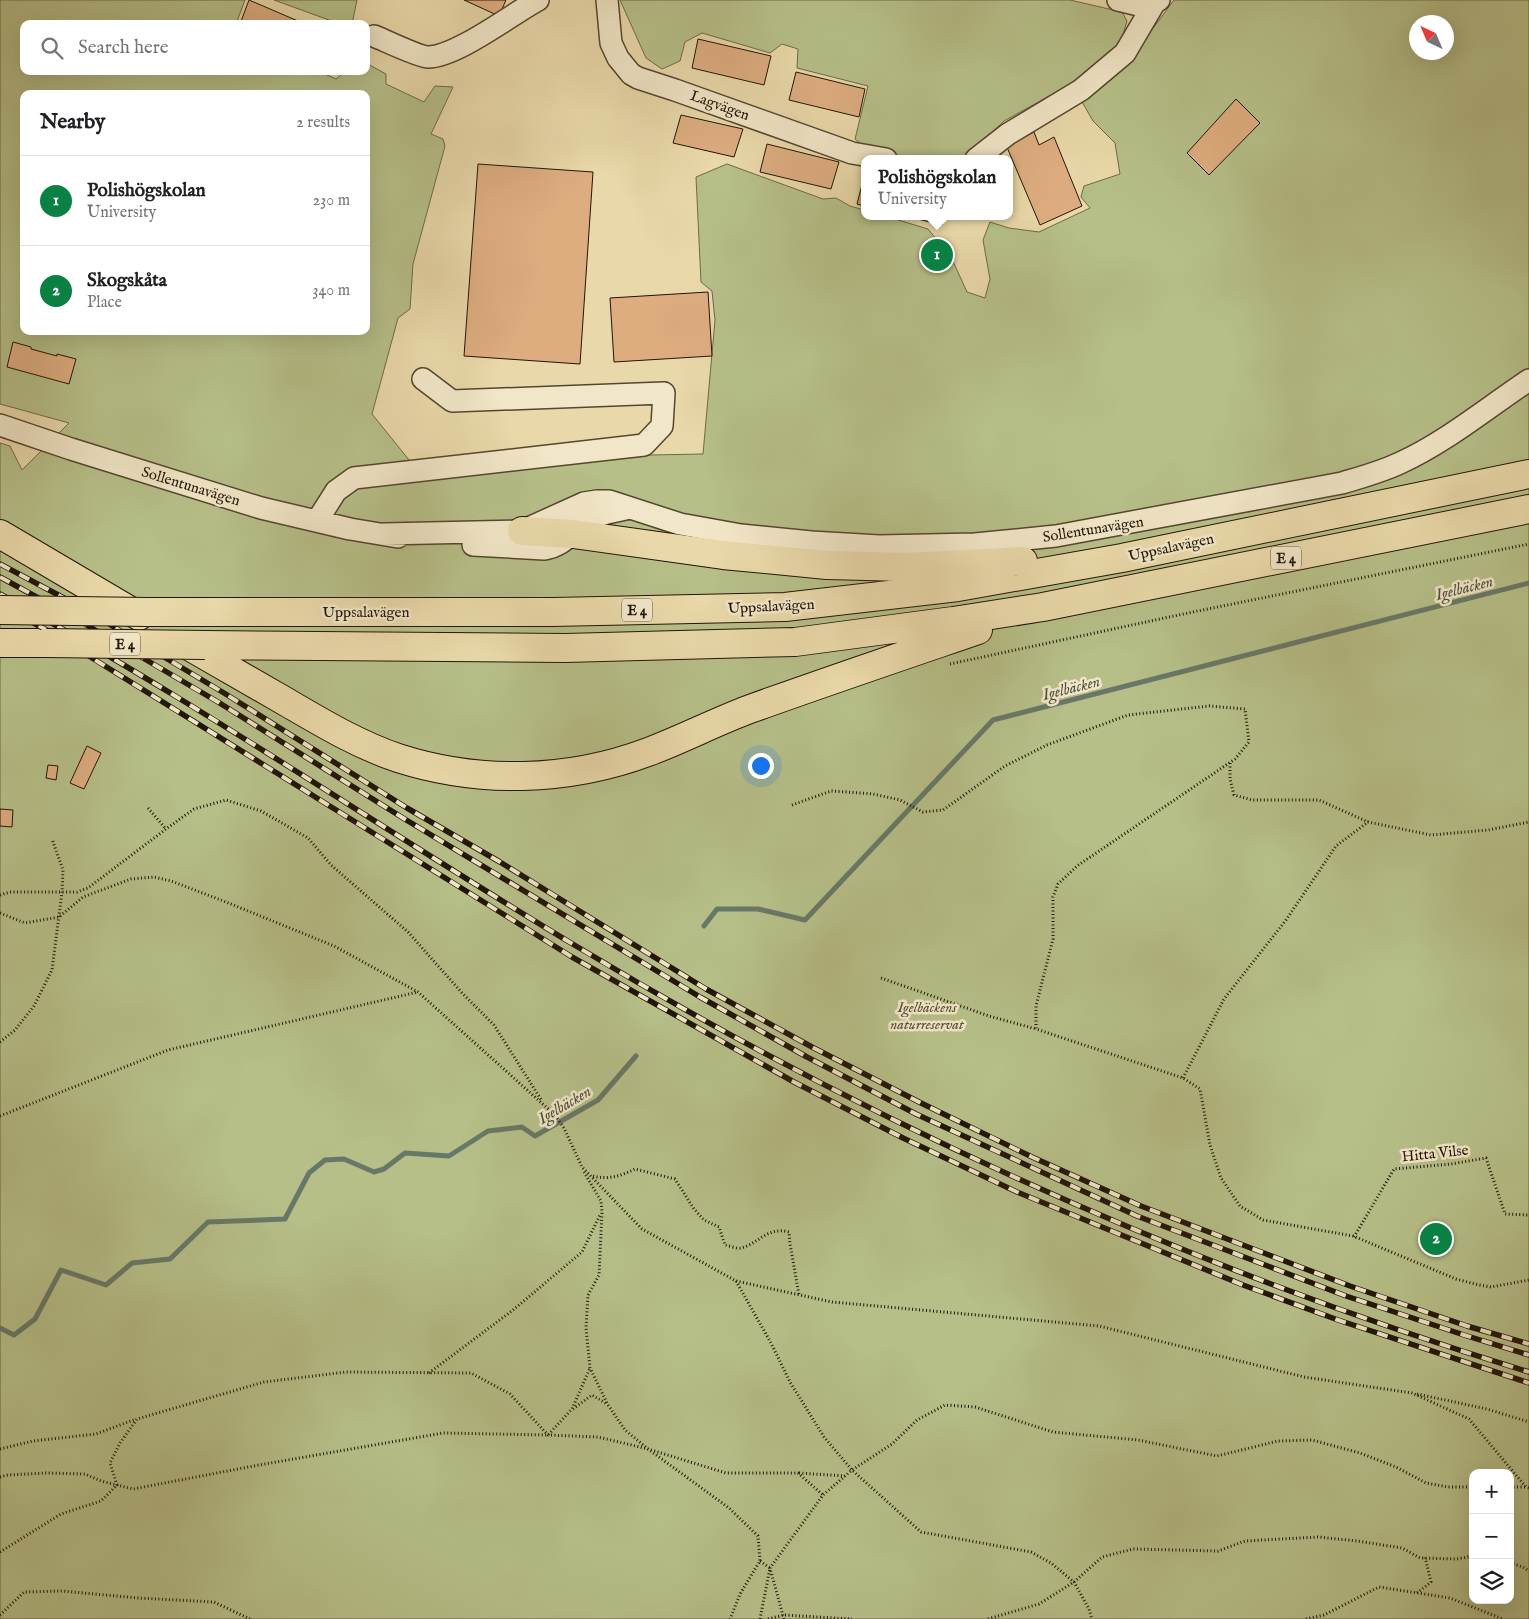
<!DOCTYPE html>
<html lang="en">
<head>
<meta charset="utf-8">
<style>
	:root { --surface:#fff; --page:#f2f2f2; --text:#202124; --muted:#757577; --line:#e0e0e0; --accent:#0b8043 }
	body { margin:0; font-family:"IM FELL English",serif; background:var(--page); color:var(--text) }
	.controls { position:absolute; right:15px; bottom:15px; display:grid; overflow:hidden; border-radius:10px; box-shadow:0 5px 20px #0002 }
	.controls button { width:45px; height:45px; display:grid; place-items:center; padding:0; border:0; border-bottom:1px solid var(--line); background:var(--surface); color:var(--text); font:25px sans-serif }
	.compass { position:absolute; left:1409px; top:15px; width:45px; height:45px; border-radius:50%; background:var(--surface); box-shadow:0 5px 20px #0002; rotate:316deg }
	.you { position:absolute; left:760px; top:765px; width:18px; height:18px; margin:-12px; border:4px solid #fff; border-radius:50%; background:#1a73e8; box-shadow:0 0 0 8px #1a73e833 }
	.badge { display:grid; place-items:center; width:32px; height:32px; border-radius:50%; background:var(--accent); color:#fff; font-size:16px; font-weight:700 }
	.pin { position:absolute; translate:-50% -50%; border:2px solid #fff; box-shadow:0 1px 5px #0006 }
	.popup { position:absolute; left:861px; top:155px; width:152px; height:65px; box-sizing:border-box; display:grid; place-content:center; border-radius:10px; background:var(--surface); filter:drop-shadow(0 1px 4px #0005); font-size:16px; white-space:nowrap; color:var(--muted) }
	.popup b { font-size:19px; color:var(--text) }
	.popup::after { content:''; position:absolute; left:50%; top:100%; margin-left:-10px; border:10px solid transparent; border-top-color:var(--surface) }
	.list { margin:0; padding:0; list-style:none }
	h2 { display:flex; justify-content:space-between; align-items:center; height:65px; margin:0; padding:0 20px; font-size:21px }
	h2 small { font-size:16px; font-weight:400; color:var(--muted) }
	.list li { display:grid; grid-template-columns:32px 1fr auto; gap:15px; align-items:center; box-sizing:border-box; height:90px; padding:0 20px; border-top:1px solid var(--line) }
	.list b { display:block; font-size:19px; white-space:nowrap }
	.list p { margin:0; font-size:16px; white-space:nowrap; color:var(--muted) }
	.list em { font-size:16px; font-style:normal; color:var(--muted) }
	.icon { flex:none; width:28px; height:28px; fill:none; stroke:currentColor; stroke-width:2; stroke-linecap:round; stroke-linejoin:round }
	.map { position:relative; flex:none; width:1529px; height:1619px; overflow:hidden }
	.search { position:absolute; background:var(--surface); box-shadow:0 5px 20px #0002; left:20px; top:20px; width:350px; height:55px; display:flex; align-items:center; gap:12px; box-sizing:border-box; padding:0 18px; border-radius:10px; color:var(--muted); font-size:19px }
	.panel { position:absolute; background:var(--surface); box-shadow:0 5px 20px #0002; left:20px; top:90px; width:350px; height:245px; border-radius:10px }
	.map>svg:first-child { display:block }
	.green { fill:#b6bf88; stroke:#6c6a48; fill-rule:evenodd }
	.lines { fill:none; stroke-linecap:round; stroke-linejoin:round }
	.stream { stroke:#687868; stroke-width:5 }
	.building { fill:#ddad80; stroke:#221508 }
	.minor-casing { stroke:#544630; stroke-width:24 }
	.highway-casing { stroke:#221508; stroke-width:30 }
	.path { stroke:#221508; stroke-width:3; stroke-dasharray:1 2.5; stroke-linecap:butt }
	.minor { stroke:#f1e6c7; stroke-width:21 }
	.highway { stroke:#e9d8a9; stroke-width:28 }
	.rail-casing { stroke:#221508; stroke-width:5.5 }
	.rail { stroke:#f1e6c7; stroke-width:4; stroke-dasharray:11; stroke-linecap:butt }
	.highway-bridge-casing { stroke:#221508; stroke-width:30; stroke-linecap:butt }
	.highway-bridge { stroke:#e9d8a9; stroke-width:28 }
	.labels { text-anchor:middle; stroke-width:5; stroke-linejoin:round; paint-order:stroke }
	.shield { fill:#f1e6c7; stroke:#605441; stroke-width:1 }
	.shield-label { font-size:14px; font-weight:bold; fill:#221508 }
	.street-label { font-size:15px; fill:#221508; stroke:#f1e6c7 }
	.park-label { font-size:15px; font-style:italic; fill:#565035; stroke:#f1e6c7 }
	.water-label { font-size:16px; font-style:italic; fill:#4b4f40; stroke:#f1e6c7 }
</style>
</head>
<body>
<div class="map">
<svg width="1529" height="1619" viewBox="0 0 1529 1619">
	<rect width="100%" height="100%" fill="#e9d8a9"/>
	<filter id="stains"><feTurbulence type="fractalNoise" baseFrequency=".004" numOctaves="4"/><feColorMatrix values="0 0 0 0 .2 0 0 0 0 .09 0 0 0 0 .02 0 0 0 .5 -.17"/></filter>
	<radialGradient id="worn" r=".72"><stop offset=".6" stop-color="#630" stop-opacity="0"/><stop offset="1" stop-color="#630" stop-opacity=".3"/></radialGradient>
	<path class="green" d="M0,0H245L236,24H24V71H318L336,79L346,71H366V63L386,74V84L424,102L435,86L453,87L431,134L443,139L445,146L413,264L410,309L398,318L372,414L422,476L523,469L650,455L703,454L715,320L712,291L701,282L696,177L727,164L823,199L836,198L850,206L864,210V216H885L928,229L951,257L967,292L985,298L990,279L983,240L990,222L1009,228L1039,232L1090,208L1081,197L1084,186L1120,174L1115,143L1093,121L1081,100L1133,52L1154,27L1174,0H1529V1619H0V443L10,446L22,470L69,423L0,404ZM1416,22H1446V52H1416ZM24,94H366V331H24ZM1473,1473H1510V1600H1473Z
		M274,0H357L352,24H340Z
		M620,0H1070L1122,12L1127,21L1122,38L1111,54L1082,78L1004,121L964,159H912L867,149L855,139L868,86L797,68L798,49L782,44L770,53L702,33L685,42L680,61L662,69L646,58Z"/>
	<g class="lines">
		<path class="stream" d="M704,926L717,909H758L805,920L993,720L1529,583
			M0,1328L14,1335L35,1319L61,1270L106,1285L132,1263L170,1259L208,1222L285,1219L309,1173L325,1160L344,1159L374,1172L384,1169L405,1153L449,1156L488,1131L522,1127L535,1136L598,1100L636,1056"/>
	</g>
	<path class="building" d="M249,0L305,24H240Z
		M464,0H506L499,16Z
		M698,39L771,56L764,85L692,68Z
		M796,72L865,89L859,117L789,100Z
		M1236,99L1260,123L1209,175L1187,153Z
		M681,115L743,129L734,157L673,143Z
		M1034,132L1039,145L1054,137L1082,206L1040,225L1006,145Z
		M767,144L839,162L831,189L760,172Z
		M478,164L593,172L580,364L464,356Z
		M864,177V206L857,204Z
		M906,216H944L942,225Z
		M708,292L712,356L614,362L610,298Z
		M13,342L31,347V349L57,356V354L76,359L69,384L7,367Z
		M87,746L101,753L84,789L70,783Z
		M48,765L58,766L56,780L46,778Z
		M0,809L13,810L12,827L0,826Z
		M1430.5 1238a5.5 5.5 0 1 1 11 0a5.5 5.5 0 1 1-11 0Z"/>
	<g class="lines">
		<g class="minor-casing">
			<path id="minor" d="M607,0L611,43L618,58L631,74L638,78L675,90L852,153L886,159
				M1118,0L1147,7L1159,0
				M374,36C384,40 419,57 428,57C456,57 512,14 538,0
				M976,159L1008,134L1081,90L1125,53L1155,2
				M0,425L71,449L261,508L350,529L398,537
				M317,521L336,491L354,478L644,445L662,426L664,393L452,401L423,379
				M384,534L522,531L584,503L597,501H609L680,524L741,535L811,542L879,546L975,544L1056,536L1342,483C1362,477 1381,472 1400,463C1446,442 1487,408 1529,380
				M473,545L544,549C565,546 574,529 591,519C601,513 613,512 625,509"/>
		</g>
		<g class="highway-casing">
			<path id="highway" d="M522,531L573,534L723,555L827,565L906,567L1023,561
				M0,534L139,616
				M148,612H553L785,607L958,587L1122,558L1529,474
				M0,643H46
				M205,645L565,648L795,642L953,621L1043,607L1529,509
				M189,646C222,665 255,684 288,703C324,724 359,745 398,758C479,784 568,782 648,752C683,739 715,722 750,709C825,682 902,656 978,630"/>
		</g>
		<path class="path" d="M950,664L1188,613L1529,544
			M1230,763V779L1234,795L1252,800H1319L1368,822
			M792,805L831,791L873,794L900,800L923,812L943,810L1005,766L1047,745L1128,715L1209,706L1245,709L1249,742L1235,759L1077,866L1058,884L1053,897V939L1036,1006V1029L1183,1078L1200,1089L1210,1145L1221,1178L1240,1206L1263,1220L1353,1236L1456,1279L1479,1285L1491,1287L1529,1280
			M148,808L166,829
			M0,895L10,892H77L88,888L166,829L194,809L226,800L261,811L308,838L331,865L408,932L463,994L494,1025L542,1101
			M0,913L25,923L59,917L83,897L131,879L154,877L171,881L226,902L334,946L418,992L555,1115L564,1128L582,1167L642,1229L736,1281L832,1302L1099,1326L1304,1377L1412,1393L1469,1419L1526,1487L1529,1488
			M881,978L989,1016L1036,1029
			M0,1042L15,1030L34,1006L52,970L62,892L63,870L52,839
			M1183,1078L1224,999L1286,920L1336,846L1368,822L1431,835L1488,830L1529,822
			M0,1116L168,1050L418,992
			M584,1172L601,1201L602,1212L599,1275L588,1295L586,1328L590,1368L608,1405L625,1430L648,1449L726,1473H798L823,1495
			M593,1176C608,1180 621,1176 635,1169L675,1179L694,1209L704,1220L719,1227L725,1245C730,1246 737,1249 741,1248C758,1244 768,1226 789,1232L790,1244L799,1295
			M1354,1237L1394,1169L1451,1164L1486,1158L1505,1214L1529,1215
			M736,1281L771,1343L790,1382L824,1437L852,1470L921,1532L1031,1552L1051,1563L1074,1582L1089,1609L1092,1619
			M429,1373L513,1310L582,1252L600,1215
			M1417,1394L1487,1409L1529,1422
			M573,1409L592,1395L607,1404
			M0,1449L33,1441L96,1434L136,1419
			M799,1473L845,1476
			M0,1477L8,1475L46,1473L85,1474L101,1481L133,1489L259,1465L443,1433L548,1435L572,1409L590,1368
			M1510,1487H1526
			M0,1552L61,1514L101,1501L117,1485L110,1463L120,1443L137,1419L264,1382L346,1372L471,1373L510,1394L548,1435L598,1437L648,1449L729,1508L758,1536L760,1561L740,1594L730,1619
			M1510,1563L1523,1567L1529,1571
			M1417,1593L1431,1582L1425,1557
			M0,1615L24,1592L62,1591L138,1598L214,1602L250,1619
			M760,1619L770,1568L760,1561
			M768,1619L784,1615L852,1619
			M784,1619L770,1568L823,1495L852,1470L892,1444L917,1420L945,1405L975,1407L1053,1432L1138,1440L1217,1456L1278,1441L1312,1440L1360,1453L1396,1467L1426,1483L1448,1487H1473
			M988,1619L1039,1604L1074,1582L1102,1557L1133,1549L1218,1551L1245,1541L1318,1537L1357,1541L1402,1548L1420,1558L1457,1559L1473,1556
			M1306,1619L1324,1615L1379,1587L1450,1598L1503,1619"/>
		<use href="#minor" class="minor"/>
		<use href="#highway" class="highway"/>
		<g class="rail-casing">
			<path id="rail" d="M0,564L79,606L224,693L407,808L500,862L706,989L812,1047L921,1103L1032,1157L1141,1206L1350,1286L1467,1326L1529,1344
				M0,577L73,617L218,702L403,818L700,997L807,1057L916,1114L1137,1216L1346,1296L1464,1335L1529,1355
				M0,594C197,702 383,830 576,946C875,1126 1195,1270 1529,1372
				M0,605L52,633L572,957L794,1082L903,1138L1017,1192L1243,1285L1338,1320L1529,1383"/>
		</g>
		<use href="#rail" class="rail"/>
		<g class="highway-bridge-casing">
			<path id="highway-bridge" d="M0,610L148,612
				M46,643L205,645"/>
		</g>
		<use href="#highway-bridge" class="highway-bridge"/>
	</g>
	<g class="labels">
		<g class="shield">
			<rect x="1271" y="546.5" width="30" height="23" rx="4"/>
			<rect x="622" y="598.5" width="30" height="23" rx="4"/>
			<rect x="110" y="632.5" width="30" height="23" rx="4"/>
		</g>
		<g class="shield-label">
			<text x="1286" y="563">E 4</text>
			<text x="637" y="615">E 4</text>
			<text x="125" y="649">E 4</text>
		</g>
		<g class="street-label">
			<text transform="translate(720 105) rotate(20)" y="5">Lagvägen</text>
			<text transform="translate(191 486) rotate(17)" y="5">Sollentunavägen</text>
			<text transform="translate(1093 529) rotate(-9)" y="5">Sollentunavägen</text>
			<text transform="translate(1171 547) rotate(-12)" y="5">Uppsalavägen</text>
			<text transform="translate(771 606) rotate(-3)" y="5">Uppsalavägen</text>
			<text x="366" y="617">Uppsalavägen</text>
			<text transform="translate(1435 1153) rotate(-6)" y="5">Hitta Vilse</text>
		</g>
		<g class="park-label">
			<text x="927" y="1012">Igelbäckens<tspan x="927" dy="17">naturreservat</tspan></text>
		</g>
		<g class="water-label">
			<text transform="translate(1464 587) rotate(-14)" y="6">Igelbäcken</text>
			<text transform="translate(1071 687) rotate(-14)" y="6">Igelbäcken</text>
			<text transform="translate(564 1104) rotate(-31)" y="6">Igelbäcken</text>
		</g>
	</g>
	<rect width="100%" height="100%" filter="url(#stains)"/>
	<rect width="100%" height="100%" fill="url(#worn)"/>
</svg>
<div class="controls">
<button>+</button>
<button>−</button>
<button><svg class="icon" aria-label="layers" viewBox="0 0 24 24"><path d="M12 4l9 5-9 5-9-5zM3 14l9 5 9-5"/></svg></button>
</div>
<svg class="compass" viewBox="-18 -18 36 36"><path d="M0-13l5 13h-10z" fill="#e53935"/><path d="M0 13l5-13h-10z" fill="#757577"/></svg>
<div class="you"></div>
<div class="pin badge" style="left:937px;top:255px">1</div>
<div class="popup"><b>Polishögskolan</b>University</div>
<div class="pin badge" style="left:1436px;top:1239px">2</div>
<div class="search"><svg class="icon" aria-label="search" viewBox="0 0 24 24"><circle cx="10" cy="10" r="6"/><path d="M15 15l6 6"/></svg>Search here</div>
<section class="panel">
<h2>Nearby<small>2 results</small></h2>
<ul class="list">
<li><span class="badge">1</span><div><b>Polishögskolan</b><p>University</p></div><em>230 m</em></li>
<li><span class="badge">2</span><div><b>Skogskåta</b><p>Place</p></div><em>340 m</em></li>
</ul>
</section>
</div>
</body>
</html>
